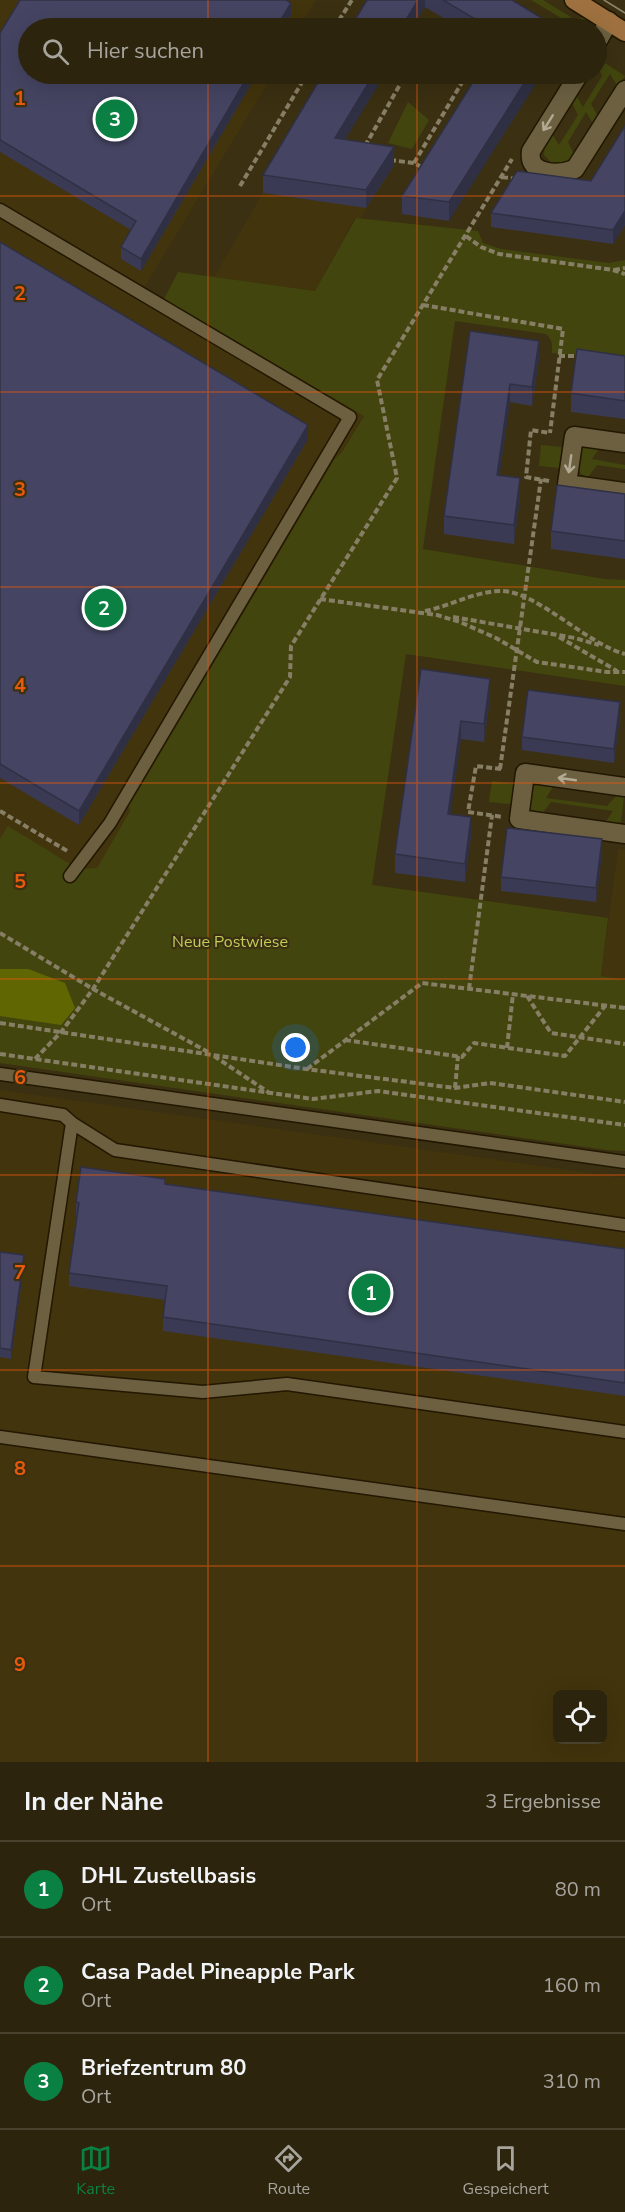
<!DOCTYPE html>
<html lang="de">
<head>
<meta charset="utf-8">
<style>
	:root { --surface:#2c240d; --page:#38301b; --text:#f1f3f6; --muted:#a6a49d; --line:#48412e; --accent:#0b8043 }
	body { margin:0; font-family:"Nunito Sans",sans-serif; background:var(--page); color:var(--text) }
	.controls { position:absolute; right:18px; bottom:18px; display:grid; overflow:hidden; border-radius:9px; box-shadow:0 6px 24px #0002 }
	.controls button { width:54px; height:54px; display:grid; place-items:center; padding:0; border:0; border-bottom:2px solid var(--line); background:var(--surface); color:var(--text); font:30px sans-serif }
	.you { position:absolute; left:296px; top:1048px; width:21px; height:21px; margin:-15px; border:4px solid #fff; border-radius:50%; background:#1a73e8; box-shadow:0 0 0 9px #1a73e833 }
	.badge { display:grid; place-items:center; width:39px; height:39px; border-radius:50%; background:var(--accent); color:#fff; font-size:20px; font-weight:700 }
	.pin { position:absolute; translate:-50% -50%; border:3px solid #fff; box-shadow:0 2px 6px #0006 }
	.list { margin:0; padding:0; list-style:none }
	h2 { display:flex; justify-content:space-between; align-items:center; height:78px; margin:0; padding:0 24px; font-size:26px }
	h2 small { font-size:20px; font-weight:400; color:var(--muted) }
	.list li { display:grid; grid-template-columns:39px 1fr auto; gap:18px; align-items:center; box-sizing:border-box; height:96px; padding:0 24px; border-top:2px solid var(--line) }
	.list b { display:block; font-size:22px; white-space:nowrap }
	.list p { margin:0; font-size:20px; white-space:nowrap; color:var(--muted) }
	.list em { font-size:20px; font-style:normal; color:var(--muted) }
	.icon { flex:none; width:33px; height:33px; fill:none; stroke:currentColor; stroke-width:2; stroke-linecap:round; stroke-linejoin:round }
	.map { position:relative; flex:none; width:625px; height:1762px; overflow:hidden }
	.search { position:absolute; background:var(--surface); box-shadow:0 6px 24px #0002; left:18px; right:18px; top:18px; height:66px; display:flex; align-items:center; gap:15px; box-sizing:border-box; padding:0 21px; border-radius:33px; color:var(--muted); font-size:22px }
	.sheet { height:366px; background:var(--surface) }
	nav { display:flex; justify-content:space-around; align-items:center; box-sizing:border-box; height:84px; border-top:2px solid var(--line); background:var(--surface); font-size:16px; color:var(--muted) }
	nav a { display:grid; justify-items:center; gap:3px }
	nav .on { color:var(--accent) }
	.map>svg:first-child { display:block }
	.built { fill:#42340c; fill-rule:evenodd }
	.green { fill:#42460e }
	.forest { fill:#606702 }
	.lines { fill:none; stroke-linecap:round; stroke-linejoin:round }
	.service-casing { stroke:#221700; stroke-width:15 }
	.minor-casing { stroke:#221700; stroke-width:21 }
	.primary-casing { stroke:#221700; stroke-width:21 }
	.path { stroke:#877e66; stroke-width:4; stroke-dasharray:6 3; stroke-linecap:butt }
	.service { stroke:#6c6041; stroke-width:12 }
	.minor { stroke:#6c6041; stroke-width:18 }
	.primary { stroke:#9f7140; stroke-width:18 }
	.tram { stroke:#8e856c; stroke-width:1.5 }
	.wall { fill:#3b3a54 }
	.shaded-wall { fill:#303045 }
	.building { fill:#454462; stroke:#303045; stroke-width:1.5 }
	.oneway { stroke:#b3aa93 }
	.grid { fill:none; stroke:#e8590c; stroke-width:1.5; stroke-opacity:0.55 }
	.labels { text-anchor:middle; stroke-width:4.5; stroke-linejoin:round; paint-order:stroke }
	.park-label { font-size:16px; fill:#c2cd5a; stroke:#3b3011 }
	.grid-label { font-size:20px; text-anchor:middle; font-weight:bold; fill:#e8590c; stroke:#3b3011; stroke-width:4.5; stroke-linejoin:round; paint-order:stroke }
</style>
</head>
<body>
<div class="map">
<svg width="625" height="1762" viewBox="0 0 625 1762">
	<rect width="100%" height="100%" fill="#3b3011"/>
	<path class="built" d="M0,0H316L299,28H28V74H273L144,288L364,415L233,633L92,877L0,995Z
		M335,156L394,165L361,218H355L315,291L214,277L263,193L310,200Z
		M618,849L625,850V980L601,976Z
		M0,1090L625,1178V1762H0ZM558,1694H602V1740H558Z"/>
	<path class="green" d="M531,0H543L574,19L585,17L589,28H578Z
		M597,58L625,76L618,87L610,74L591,104L599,118L594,125L586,112L568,142L575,156L572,163L554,165L544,155L545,142L551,132L559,145L578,115L571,101L575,93L583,107L602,76L597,65Z
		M408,102L429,120L412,149L388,143Z
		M356,218L478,231L483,243L501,249L609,263L625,260V360L552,353C552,345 553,340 546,334L455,321L423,549L604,579L625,580V686L406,654L372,885L608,918L601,976L625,980V1151L607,1150L0,1063V839L8,826L78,869L97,868L130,811L129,806L334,460L342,452L364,416L164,299L178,272L315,291Z
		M541,445L562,447L560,468L539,466Z
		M585,446L600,447L592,459L625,465V469L597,465L588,477L581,474L577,469L581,449Z
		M492,781L514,784L511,804L489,802Z
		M538,783L555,784L546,798L607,806L618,794L624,797L621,822L614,825L604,824L613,811L551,802L541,815L534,814L527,805L529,791Z"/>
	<path class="forest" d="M0,969H28L65,983L75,1008L61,1025L0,1016Z"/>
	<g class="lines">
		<g class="service-casing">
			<path id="service" d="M0,210L350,417L110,823L70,876
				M0,1074L625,1162
				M0,1105L63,1115L72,1123L115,1150L625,1225
				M72,1123L34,1377L203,1392L287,1384L625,1432
				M0,1437L625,1524"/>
		</g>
		<g class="minor-casing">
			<path id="minor" d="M596,44L609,21
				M579,74L531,151C527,176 559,175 575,169L625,90
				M625,443L574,436L567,484L625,492
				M625,787L525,773L519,819L625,834"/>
		</g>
		<g class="primary-casing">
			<path id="primary" d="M574,0L625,32"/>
		</g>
		<path class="path" d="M334,28L352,0
			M432,28L438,19
			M365,146L406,74
			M390,160L414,163L423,168
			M414,163L467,74
			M502,177L516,179
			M240,186L307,74
			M466,236L481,247L499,254L613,270L625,274
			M614,270L625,268
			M423,305L563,329L550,433
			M559,356H579
			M549,481L526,477L531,430L550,433
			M320,599L437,615L460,622L496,638L537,662L607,672H625
			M425,611C450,606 476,591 501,591C537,591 586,644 625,654
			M453,617L575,638L599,645
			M559,637L617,671
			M500,769L541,479
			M501,769L476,766L468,812L503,817
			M0,811L69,852
			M0,933L93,989L208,1052
			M469,989L492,815
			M527,996L551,1033L625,1044
			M0,1023L306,1069L455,1088L490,1083L625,1102
			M345,1040L462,1057L474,1043L565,1056L605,1006
			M507,1048L513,994
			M0,1054L313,1099L378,1091L625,1125
			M214,1056L268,1092
			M35,1059L62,1031L93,989L290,677L291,646L397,478L377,380L512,159
			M307,1069L422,983L625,1008
			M455,1088L458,1056"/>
		<use href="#service" class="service"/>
		<use href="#minor" class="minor"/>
		<use href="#primary" class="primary"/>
		<path class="tram" d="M604,0L625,13"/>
	</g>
	<path class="wall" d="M20,0H286L291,3V15L283,28H28V74H257L141,271L121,259V247L131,230L0,152V33Z
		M367,0H512L558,28H460L425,7L412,28H350Z
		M478,74L449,221L402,214V196Z
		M625,126V225L613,244L491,227V213L591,181Z
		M345,140L394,165L366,208L263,193V175Z
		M0,242L308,439L79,825L0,778Z
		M470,331L539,359L532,406L510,402L499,475L520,497L514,544L444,534V516Z
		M625,356V419L571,412V393Z
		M625,494V559L551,549V531Z
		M421,669L490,697L484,742L461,739L450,814L471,835L465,882L395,873V854Z
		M620,716L614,763L522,750V737Z
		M602,853L596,902L501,891V877Z
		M165,1184L625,1249V1396L163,1331V1317L165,1300L69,1286V1273L77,1217L76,1216V1202Z
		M0,1252L24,1264L11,1359L0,1357Z"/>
	<path class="shaded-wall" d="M418,0H425V7L412,28H401Z
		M291,3V15L283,28H276Z
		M249,74H257L141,271V259Z
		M374,74H385L335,156V138Z
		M530,74H542L449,221V202Z
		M394,147V165L366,208V190Z
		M625,211V225L613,244V230Z
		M539,341V359L532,406V387Z
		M510,384V402L497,493V475Z
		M308,425V439L79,825V811Z
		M520,478V497L514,544V525Z
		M490,679V697L484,742V724Z
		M620,702V716L614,763V749Z
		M461,721V739L448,832V814Z
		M471,817V835L465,882V864Z
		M602,839V853L596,902V888Z
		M24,1255V1264L11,1359V1350Z"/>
	<path class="building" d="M20,0H286L291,3L276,28H28V74H249L141,259L121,247L136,221L0,140V33Z
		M367,0H418L401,28H350Z
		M443,0H512L558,28H490Z
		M323,74H374L335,138L394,147L366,190L263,175Z
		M478,74H530L449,202L402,196Z
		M625,126V211L613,230L491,213L517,171L591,181Z
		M0,242L308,425L79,811L0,764Z
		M470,331L539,341L532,387L510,384L497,475L520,478L514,525L444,516Z
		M577,349L625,356V401L571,393Z
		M557,485L625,494V541L551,531Z
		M421,669L490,679L484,724L461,721L448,814L471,817L465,864L395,854Z
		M528,690L620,702L614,749L522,737Z
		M507,828L602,839L596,888L501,877Z
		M81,1167L165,1179V1184L625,1249V1383L163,1317L167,1286L69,1273L79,1203L76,1202Z
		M0,1252L24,1255L11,1350L0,1348Z"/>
	<defs><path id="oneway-shaft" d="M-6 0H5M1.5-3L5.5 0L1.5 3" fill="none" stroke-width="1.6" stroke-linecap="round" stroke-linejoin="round" transform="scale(1.5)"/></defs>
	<g class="oneway">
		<use href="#oneway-shaft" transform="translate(548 123) rotate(122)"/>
		<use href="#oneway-shaft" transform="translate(570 464) rotate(98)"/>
		<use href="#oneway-shaft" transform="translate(567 779) rotate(-172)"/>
	</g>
	<path class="grid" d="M208,0V28M417,0V28M208,74V1762M417,74V1762M0,196H625M0,392H625M0,587H625M0,783H625M0,979H625M0,1175H625M0,1370H625M0,1566H625"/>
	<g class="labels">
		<g class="park-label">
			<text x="230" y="947">Neue Postwiese</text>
		</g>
	</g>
	<g class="grid-label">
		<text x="20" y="105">1</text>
		<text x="20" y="300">2</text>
		<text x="20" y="496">3</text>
		<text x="20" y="692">4</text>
		<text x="20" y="888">5</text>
		<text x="20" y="1084">6</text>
		<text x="20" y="1279">7</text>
		<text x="20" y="1475">8</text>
		<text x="20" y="1671">9</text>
	</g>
</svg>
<div class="controls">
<button><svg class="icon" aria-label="locate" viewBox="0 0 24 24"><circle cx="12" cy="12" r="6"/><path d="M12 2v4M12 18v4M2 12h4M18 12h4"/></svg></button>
</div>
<div class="you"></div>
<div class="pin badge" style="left:371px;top:1293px">1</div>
<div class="pin badge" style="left:104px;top:608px">2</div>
<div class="pin badge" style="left:115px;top:119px">3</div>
<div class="search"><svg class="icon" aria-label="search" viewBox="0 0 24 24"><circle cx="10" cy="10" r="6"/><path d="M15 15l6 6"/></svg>Hier suchen</div>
</div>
<section class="sheet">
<h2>In der Nähe<small>3 Ergebnisse</small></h2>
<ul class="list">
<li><span class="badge">1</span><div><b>DHL Zustellbasis</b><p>Ort</p></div><em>80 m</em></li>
<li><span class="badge">2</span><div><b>Casa Padel Pineapple Park</b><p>Ort</p></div><em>160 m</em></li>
<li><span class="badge">3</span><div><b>Briefzentrum 80</b><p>Ort</p></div><em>310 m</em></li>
</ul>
</section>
<nav>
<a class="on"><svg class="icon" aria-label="map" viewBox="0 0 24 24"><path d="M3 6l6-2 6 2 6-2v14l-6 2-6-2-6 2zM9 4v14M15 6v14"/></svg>Karte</a>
<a><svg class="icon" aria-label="directions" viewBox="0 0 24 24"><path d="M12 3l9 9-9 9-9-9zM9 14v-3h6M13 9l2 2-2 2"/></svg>Route</a>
<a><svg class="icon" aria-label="saved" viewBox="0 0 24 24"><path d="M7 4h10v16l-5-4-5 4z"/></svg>Gespeichert</a>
</nav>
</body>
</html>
